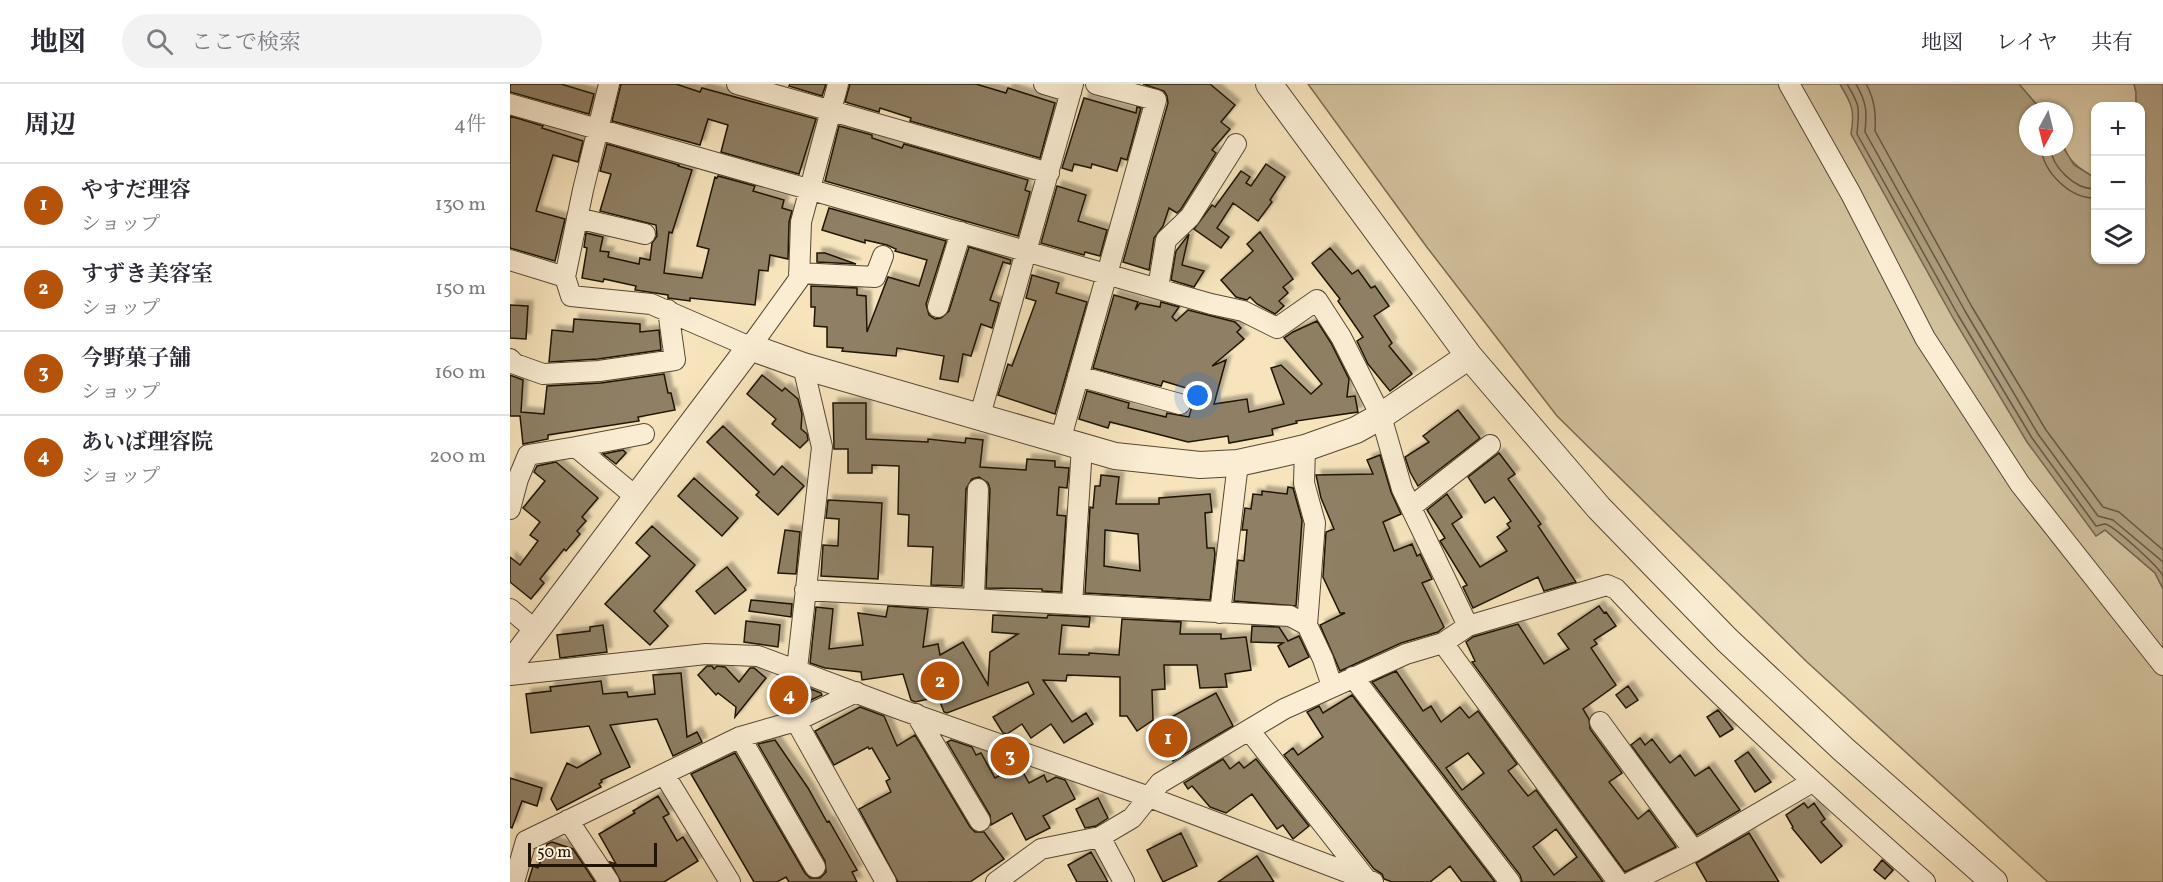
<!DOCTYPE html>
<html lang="ja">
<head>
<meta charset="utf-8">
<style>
	:root { --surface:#fff; --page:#f2f2f3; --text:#2b2b33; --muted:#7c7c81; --line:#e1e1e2; --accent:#b45309 }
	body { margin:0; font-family:Vollkorn,"Noto Serif JP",serif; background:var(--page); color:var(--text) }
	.controls { position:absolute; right:18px; top:18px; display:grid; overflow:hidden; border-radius:12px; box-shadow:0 2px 4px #0004 }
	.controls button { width:54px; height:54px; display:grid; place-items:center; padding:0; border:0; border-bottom:2px solid var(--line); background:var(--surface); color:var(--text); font:30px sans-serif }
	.compass { position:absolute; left:1509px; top:18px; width:54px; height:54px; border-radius:50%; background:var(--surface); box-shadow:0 2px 4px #0004; rotate:187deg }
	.scale { position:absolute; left:18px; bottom:15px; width:129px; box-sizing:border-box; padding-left:6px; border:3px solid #1f1406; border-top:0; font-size:16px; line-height:21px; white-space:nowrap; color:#1f1406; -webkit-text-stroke:4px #faedd3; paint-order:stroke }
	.you { position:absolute; left:688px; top:312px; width:21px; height:21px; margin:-15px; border:4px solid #fff; border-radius:50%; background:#1a73e8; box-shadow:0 0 0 9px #1a73e833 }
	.badge { display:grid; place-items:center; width:39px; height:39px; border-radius:50%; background:var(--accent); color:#fff; font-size:20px; font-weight:700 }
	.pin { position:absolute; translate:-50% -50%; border:3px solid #fff; box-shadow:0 2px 6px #0006 }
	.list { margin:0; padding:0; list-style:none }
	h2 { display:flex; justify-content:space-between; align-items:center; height:78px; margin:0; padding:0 24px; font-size:26px }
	h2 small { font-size:20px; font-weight:400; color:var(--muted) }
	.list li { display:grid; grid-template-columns:39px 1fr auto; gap:18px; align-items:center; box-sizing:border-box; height:84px; padding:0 24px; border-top:2px solid var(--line) }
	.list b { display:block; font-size:22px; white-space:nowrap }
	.list p { margin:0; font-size:20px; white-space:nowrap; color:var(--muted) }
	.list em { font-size:20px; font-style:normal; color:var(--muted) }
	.icon { flex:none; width:33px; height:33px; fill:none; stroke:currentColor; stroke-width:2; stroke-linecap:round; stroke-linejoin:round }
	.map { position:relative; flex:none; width:1653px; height:798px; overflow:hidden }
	header { display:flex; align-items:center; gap:36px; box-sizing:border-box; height:84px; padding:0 30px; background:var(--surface); border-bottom:2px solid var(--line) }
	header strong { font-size:28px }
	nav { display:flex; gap:33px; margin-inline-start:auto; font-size:21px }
	.search { width:420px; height:54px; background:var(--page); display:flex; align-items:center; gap:15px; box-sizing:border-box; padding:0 21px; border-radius:33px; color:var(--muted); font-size:22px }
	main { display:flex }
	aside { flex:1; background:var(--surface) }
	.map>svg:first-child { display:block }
	.green { fill:#d2c19d; stroke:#786a52; stroke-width:1.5 }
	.water { fill:#ae9d7e; stroke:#75664e; stroke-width:1.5 }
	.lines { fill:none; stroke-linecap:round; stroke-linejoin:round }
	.shore { stroke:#665842; stroke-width:1.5 }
	.building { fill:#8f8065; stroke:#1f1406; stroke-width:1.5; fill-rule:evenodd; filter:url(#shadow) }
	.minor-casing { stroke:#554834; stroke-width:22 }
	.tertiary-casing { stroke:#554834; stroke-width:28 }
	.minor { stroke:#faedd3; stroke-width:20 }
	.tertiary { stroke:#faedd3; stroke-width:26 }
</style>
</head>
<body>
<header>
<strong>地図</strong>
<div class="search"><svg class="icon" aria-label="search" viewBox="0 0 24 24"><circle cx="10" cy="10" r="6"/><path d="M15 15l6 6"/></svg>ここで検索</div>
<nav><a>地図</a><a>レイヤ</a><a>共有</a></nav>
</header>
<main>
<aside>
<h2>周辺<small>4件</small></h2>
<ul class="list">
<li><span class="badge">1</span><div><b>やすだ理容</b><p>ショップ</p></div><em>130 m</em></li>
<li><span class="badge">2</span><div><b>すずき美容室</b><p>ショップ</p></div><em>150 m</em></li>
<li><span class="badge">3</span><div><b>今野菓子舗</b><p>ショップ</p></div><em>160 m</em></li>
<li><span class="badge">4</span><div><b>あいば理容院</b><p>ショップ</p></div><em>200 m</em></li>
</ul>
</aside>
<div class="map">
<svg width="1653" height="798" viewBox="0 0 1653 798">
	<defs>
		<filter id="shadow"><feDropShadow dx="5" dy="-5" stdDeviation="1.5" flood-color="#0004"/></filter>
	</defs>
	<rect width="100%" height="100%" fill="#f7e4bc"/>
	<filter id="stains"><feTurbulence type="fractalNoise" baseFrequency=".00333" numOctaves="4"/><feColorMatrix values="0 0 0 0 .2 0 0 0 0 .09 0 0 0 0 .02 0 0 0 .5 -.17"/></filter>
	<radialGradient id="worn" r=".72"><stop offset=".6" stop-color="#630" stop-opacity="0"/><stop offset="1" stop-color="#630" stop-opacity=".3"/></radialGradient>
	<path class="green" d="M798,0H1330L1341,19L1344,34L1586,452L1595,446L1645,489L1653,505V798H1538L1297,578L1047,332L916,162Z
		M1509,0H1624L1626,8V22H1586V90L1582,92C1548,72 1554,63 1554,27H1532Z"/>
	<path class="water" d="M1330,0H1509L1532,27H1518V63H1553L1564,81L1582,92L1585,90L1586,176H1630V22H1626V8L1624,0H1653V505L1645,489L1595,446L1586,452L1517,358L1443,234L1341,50C1345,27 1342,20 1330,0Z"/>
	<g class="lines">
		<path class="shore" d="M1337,0C1351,23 1349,24 1347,50L1448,231L1522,354L1586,442C1589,442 1592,440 1595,440C1603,441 1649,483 1653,492
			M1346,0C1357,19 1357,28 1355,48L1455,227L1528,350L1588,432L1603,436L1653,478
			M1356,0C1365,16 1366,30 1365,47L1462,223L1536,346L1593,423L1609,428L1653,466
			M1531,63C1533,88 1560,115 1586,114
			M1540,63C1542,83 1565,106 1586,105"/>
	</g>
	<path class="building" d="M0,0H51L84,10L79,30L0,8Z
		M111,0H166L190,8L192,4L306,35L289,90L211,68L218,41L198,35L190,61L102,37Z
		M280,0H316L312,12L279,2Z
		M340,0H466L496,9L498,4L545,19L530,74L400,37L401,34L370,24L369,28L335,18Z
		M633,0H700L725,21L711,38L720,45L702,66L706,69L671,125L667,129L659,124L653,142L644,154L639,186L613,178L658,19L657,12L654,7Z
		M574,14L626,29L627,23L631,24L617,76L611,74L607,87L582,80L581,84L564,80L562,87L552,84Z
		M0,32L33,42L32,44L73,57L68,78L43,71L26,127L55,135L45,177L0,164Z
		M329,42L362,51V54L392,64L394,60L518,96L515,106L520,108L508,152L315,97Z
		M97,60L169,81L168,82L182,86L162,149L159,148L154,189L192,194L199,165L187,162L205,93L207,94L208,92L245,102L243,107L274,116L272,124L282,127L279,138L278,175L260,171L258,187L249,186L245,221L180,214V217L158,214V211L125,206L126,202L94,195L93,198L72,194L77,164L74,163L76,149L93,153L90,167L99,168L98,173L129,180L130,174L140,176L142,159L147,152L146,141L90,127L101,90L90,87Z
		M756,80L775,93L760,116L762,118L748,137L723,119L707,144L719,153L711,164L684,145L702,121L705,123L731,87L740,93L736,99L741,102Z
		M547,102L576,111L568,137L597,146L590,172L575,168L574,171L531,159Z
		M319,124L436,157L416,220L419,231L425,235L431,234L439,227L459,163L501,176L500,180L493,178L480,216L489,219L482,244L471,240L461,272L453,270L448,298L430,295L434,272L387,264L386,272L332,267L333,264L317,263V243L304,242L305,223H301V202L347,204V211L356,212L357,248L378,193L409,202L417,176L385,167L386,165L377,161L355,156V159L312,146Z
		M750,148L783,195L773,203L778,209L769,217L774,222L765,230L747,220L740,213L737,216L726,213L711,196L743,167L737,160Z
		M679,150L672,181L694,187L684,203L661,196L666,167Z
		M820,164L842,190L848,186L861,204L865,202L879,222L864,232L882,259L879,262L902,290L880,307L858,280L847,257L853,253L828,217L830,215L802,179Z
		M307,169H315L346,180L307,178Z
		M522,191L549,199L546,209L577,218L545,330L488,311L498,280L502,282L526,217L516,214Z
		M604,211L628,218L625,226L630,219L650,223L651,218L669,223L662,233L666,237L678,226L725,238L731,244L727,248L734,255L702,282L716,276L704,320L737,315L739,328L774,320L761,284L771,281L801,310L812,300L774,254L783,248L807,237L821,259L839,295L837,313L845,312L848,328L786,337L787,339L762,345L763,351L719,359L718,352L678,358L600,338L598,344L569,335L577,307L619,319L618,324L656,333L657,329L679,333L686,307L653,297L651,302L583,284Z
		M0,221L18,222L16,255L0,254Z
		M64,235L130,240V248L149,246L151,266L88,275L39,278L42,246L63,248Z
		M154,290L158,309H161L165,326L128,333L129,337L38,351V355L13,360L10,332H0V291L13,296L11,328L34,330L37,302L91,299Z
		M252,291L272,307L275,304L288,315L292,330L291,345L297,350L298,356L290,364L262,340L266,335L237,310Z
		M323,319H356V355L418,358V355L455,359L456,354L473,356L470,383L516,386L517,375L545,377V383L559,384L557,404L549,403L547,431L556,432L551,508L532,507V505L476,504L480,405L478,399L469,393L462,395L456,405L452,502L421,501L423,463L398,462L399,431L388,430L389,382L362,381V389H338V365H324Z
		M948,326L970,354L908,402L900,388L895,373L919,358L913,352Z
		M213,342L264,391L272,382L294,402L268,431L246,411L249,408L197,358Z
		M113,366L116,369L106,380L93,370Z
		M989,369L1005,390L998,395L1031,440L1028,442L1066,498L1034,507L1028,493L963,524L953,503L957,501L930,457L935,454L917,426L937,410L952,433L942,440L970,483L997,467L987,453L1000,444L997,440L1001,437L984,413L975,419L958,393Z
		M870,371L881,408L891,430L873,438L884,467L902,460L907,472L910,470L922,495L912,499L934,543L928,548L891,559L830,587L810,541L835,529H830L813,493L816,448L824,445L811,414L806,391L863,390L857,376Z
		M46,378L88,414L72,433L76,437L67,447L70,450L56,467L54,465L30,495L34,499L21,515L0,498V473L10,481L28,457L20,451L30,438L13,424L35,397L24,388L27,382Z
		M591,391L609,393L606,420H649V414L700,410L702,428L695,429L697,464H704L705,470L700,516L575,509L580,423L583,424L585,402H590ZM595,446L628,450L630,487L594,482Z
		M184,394L228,434L212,452L168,412Z
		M778,403L783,404L792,436L786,522L724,517L728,476L734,477L737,446H732L735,424L741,425L743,410L752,411V407L777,410Z
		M318,416L372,419L368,495L311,492L313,461L328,462L329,435L316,434Z
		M142,442L185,481L144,527L158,542L140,561L95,520L140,472L126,459Z
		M275,446L290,448L286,490L268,489Z
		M217,483L236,506L205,530L186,507Z
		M241,516L282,520L281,533L239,527Z
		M378,522L418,525L413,563L428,560L430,571L453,558L478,601L480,568L508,550L482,548L483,531L537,534L538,531L580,533L579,543L552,541L549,570L579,571V569L609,571L612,535L671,538L670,550H711V555L736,553L741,586L715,590L717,603L690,604L687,581H654L655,605L642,606L643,636L627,647L617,632H610V593L557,591L556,597L533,596L562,638L576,629L583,640L554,659L541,640L521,654L512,640L497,650L493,649L483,633L524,610L518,598L437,629L434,628L428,613L405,618L401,616L393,590L352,596L351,588L315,584L300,579L306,523L323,525L319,565L353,561L348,529L376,533Z
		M1089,522L1094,529L1096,528L1106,542L1084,556L1087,560L1081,564L1106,601L1073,625L1079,635L1080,645L1112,689L1099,698L1128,735L1139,726L1166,763L1115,788L962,578L965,577L956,558L963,553L1008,540L1034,580L1059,565L1048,550Z
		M236,537L270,541L268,563L234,558Z
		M93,541L97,568L50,574L47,551L80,547V543Z
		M742,542L769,543L778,557L789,552L799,573L779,583L768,562L773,559L741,558Z
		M197,582H202L204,585L207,582L215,583L229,598L240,584H244L256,594L225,633L226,623L208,609L206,611L188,591Z
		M886,587L913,627L921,622L931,638L950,623L959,634L968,627L1007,680L998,687L1018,712L1026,706L1093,798H1012L1010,791L862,598ZM958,669L974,689L952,706L936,684ZM1046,745L1067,773L1044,791L1023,763Z
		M171,589L177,653L187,648L192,658L163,672L147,635L100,641L120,683L91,696L92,698L89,700L91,703L47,726L41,715L57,679L67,684L91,670L79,642L21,649L16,610L41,607L40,603L91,597L93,610L117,608L118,613L145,610L143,591Z
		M1118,602L1128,616L1116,624L1106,611Z
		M296,603L311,609L312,611L275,628L269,613Z
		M706,609L723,642L663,677L653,660L649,663L639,645Z
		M842,611L985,798H952L940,782L920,798H882L874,795L872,790L864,785L774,671L783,664L788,671L813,653L797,628L809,622L813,629Z
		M350,623L374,632L387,662L405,651L460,743L465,748H474L494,775L460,798H388L349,725L381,708L376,697L380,695L362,664L359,665L358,663L324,681L305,647Z
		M1208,626L1223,645L1210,653L1197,633Z
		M1130,654L1135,661L1142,655L1160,679L1170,671L1185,692L1199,683L1230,726L1187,751L1121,661Z
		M265,656L298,704L317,738L319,737L347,786L342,788L347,798H279L276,793L267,798H244L181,690L225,669L295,789L300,794H310L316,788L315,777L248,660Z
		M441,656L462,663L466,671L471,669L485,694L509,681L519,699L534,691L537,698L546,693L555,696L565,715L533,732L540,744L516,756L502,729L481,741L480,731L437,658Z
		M1238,668L1261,698L1245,708L1225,677Z
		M713,675L720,685L729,678L734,684L746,675L799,742L783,755L773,741L767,745L742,710L716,729L700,723L682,702L678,705L674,699Z
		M0,694L32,704L27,722L12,717L2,744L0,743Z
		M148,712L159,730L153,733L167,757L173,753L188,777L154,798H111L100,778L106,780L89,750L125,729L123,727Z
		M588,714L598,734L586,742L575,744L566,725Z
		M1294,719L1298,724L1304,719L1315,735L1311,738L1332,762L1311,779L1282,744L1283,743L1276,731Z
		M671,749L687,782L653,798L637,766Z
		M1239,749L1269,798H1197L1186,779Z
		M42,758L63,765L85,798H18L23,782L28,784L37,760Z
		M581,768L598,798H567L558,781Z
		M747,772L764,798H708Z
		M1372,776L1383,786L1375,795L1364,786Z"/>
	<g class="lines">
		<g class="minor-casing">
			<path id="minor" d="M227,0L539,89
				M534,0L561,8
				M1279,0L1341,110L1415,254L1510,400L1653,581
				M0,20L701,220L733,227L767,244L807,216L831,253L871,332L892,405L958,542
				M67,134L135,150
				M0,176L55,193L61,212L141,220L240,263L289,195L291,138L328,0
				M289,189L365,193L373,172
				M55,193L73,106L99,0
				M648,204L656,156L680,133L726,60
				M428,223L451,148
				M0,275L5,280L33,290L89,287L165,276L158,226
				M568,292L670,320
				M469,335L563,0
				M550,357L646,16L586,0
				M66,363L134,350
				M795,364L794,399L805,439L797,541
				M901,423L980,361
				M0,425L8,395L18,371L66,363L126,413
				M295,506L780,532L797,541L813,575L822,602
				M464,514L468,405
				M562,520L572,363
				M0,525L25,546
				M710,529L728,379
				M933,559L1108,798
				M287,585L312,363L293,282
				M0,591L196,570L248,572L392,626L639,713L863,798
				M843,593L1000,798
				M406,630L470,737
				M286,637L376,798
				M1090,638L1184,767
				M739,646L856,795
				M230,653L305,783
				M154,690L220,798
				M58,736L99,798
				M590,753L614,798
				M0,797L4,798L16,757L230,653L286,637L346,608
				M486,798L531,765L590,753L622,734L650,699L774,625L896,570L933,559L958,542L1097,501L1106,505C1203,609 1309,704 1415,798
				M1121,798L1184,767L1302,698"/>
		</g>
		<g class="tertiary-casing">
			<path id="tertiary" d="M759,0L959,272L1089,424L1217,556L1333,665L1484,798
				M0,581L240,263L293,282L605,372L690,381L728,379L760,372L795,364L846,346L871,332L959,272"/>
		</g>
		<use href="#minor" class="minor"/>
		<use href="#tertiary" class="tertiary"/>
	</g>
	<rect width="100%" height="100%" filter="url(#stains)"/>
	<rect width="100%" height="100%" fill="url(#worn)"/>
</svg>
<div class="controls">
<button>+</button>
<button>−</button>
<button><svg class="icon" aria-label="layers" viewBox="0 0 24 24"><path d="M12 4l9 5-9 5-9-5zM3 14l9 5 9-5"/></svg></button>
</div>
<svg class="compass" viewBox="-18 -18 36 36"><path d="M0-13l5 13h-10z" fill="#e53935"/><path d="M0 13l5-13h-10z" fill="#7c7c81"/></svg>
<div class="scale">50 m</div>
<div class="you"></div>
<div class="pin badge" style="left:658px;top:654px">1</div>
<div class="pin badge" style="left:430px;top:597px">2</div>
<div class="pin badge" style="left:500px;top:672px">3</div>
<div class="pin badge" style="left:279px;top:611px">4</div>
</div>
</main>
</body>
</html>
